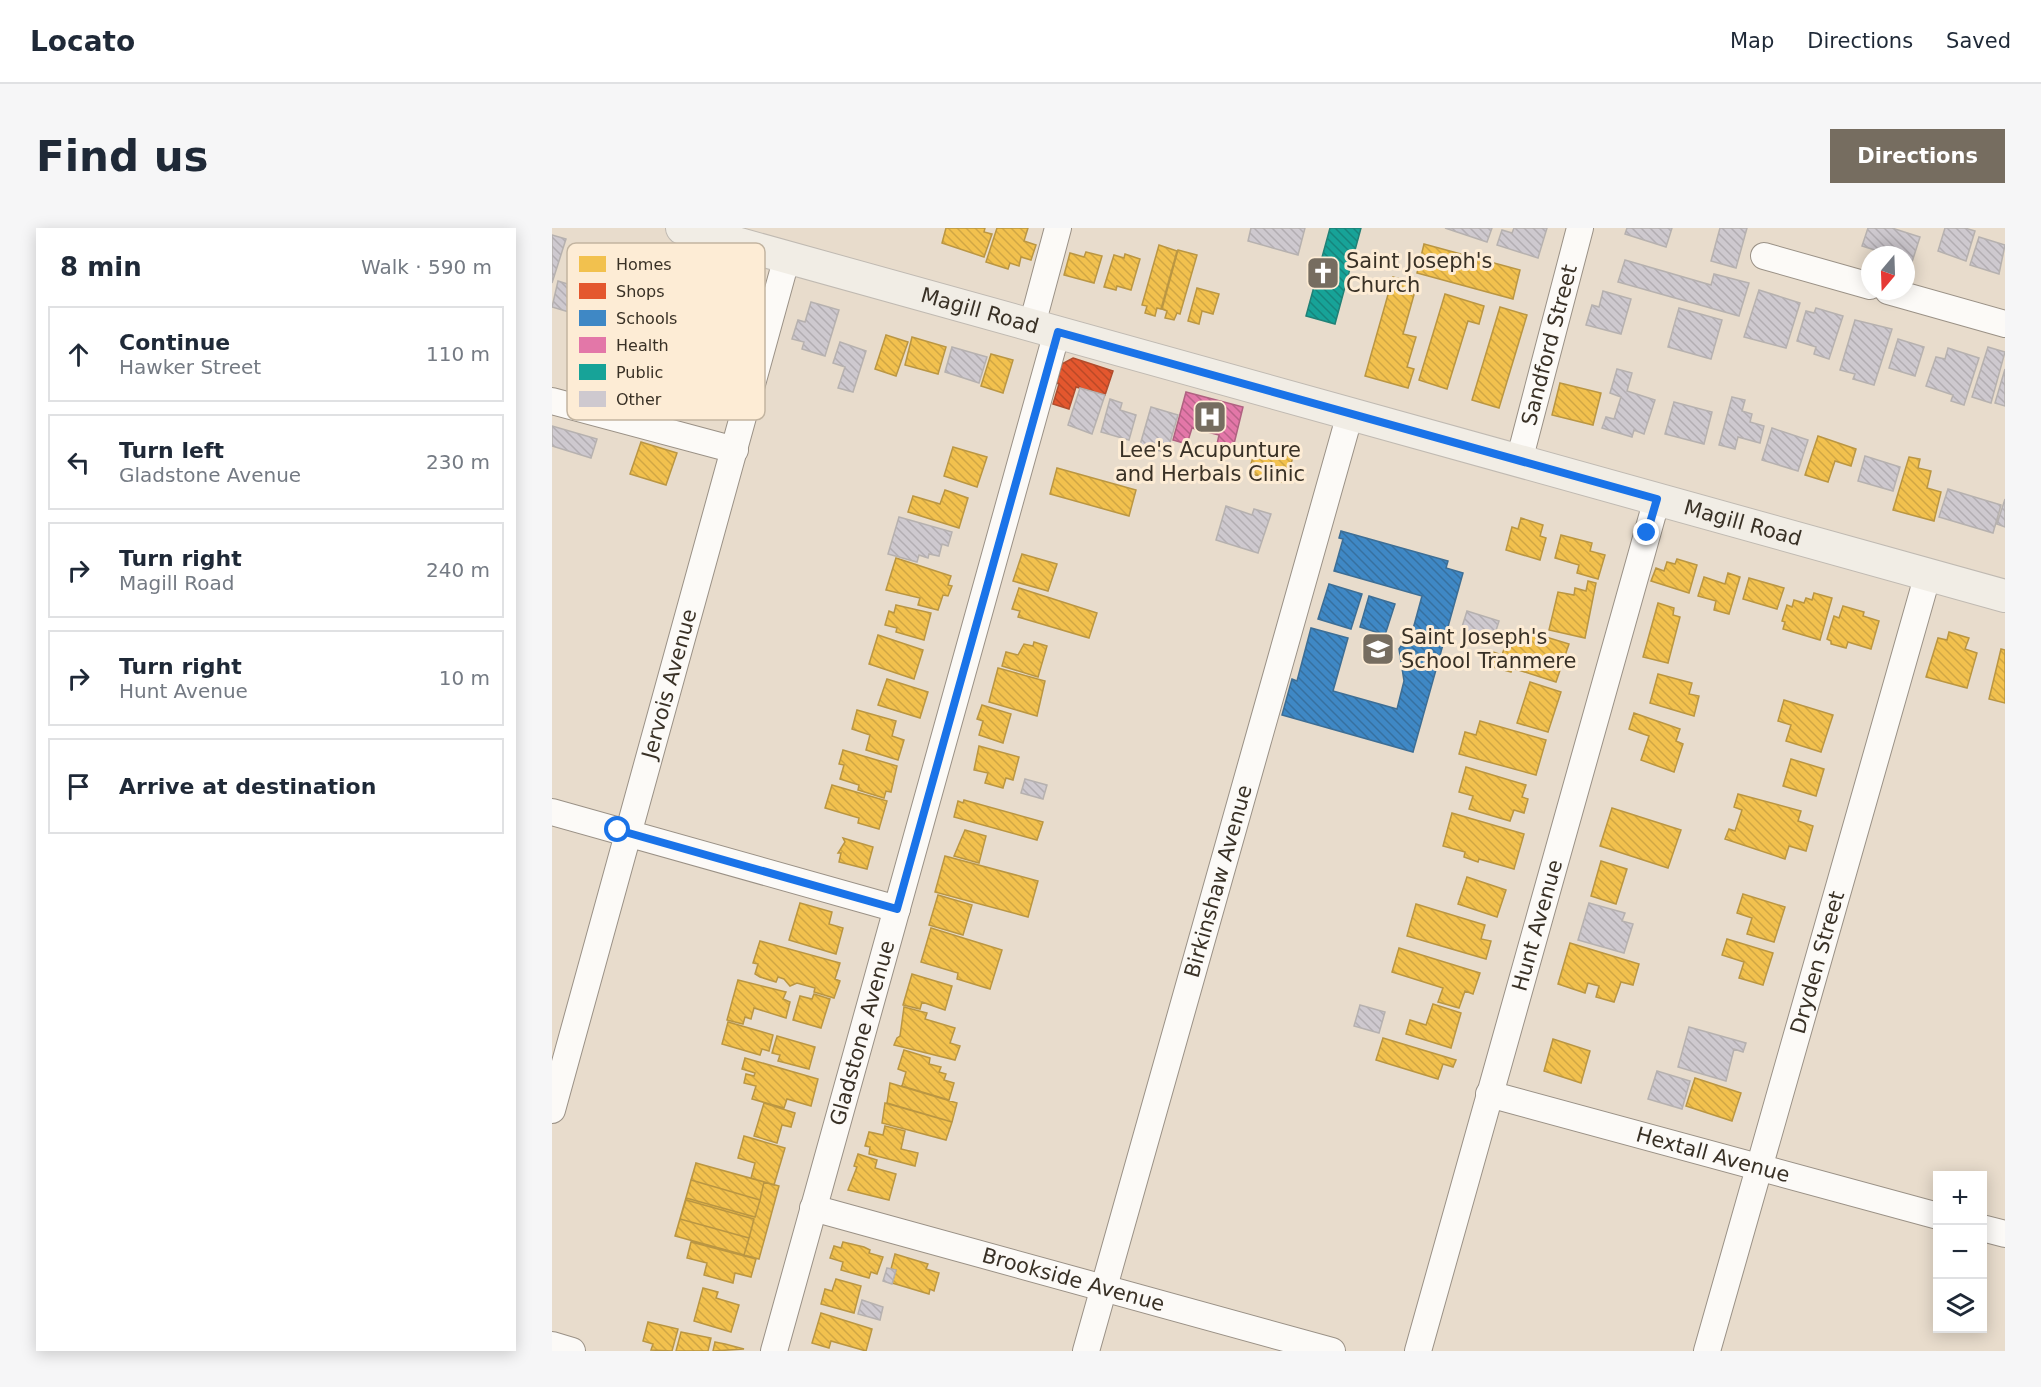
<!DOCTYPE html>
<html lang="en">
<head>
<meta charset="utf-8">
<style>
	:root { --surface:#fff; --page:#f6f6f7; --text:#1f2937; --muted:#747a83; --line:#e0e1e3; --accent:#766d60 }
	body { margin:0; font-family:"DejaVu Sans",sans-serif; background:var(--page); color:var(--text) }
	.controls { position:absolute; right:18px; bottom:18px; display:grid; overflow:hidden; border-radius:0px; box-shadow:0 3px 15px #0003 }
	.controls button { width:54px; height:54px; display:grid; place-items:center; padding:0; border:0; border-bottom:2px solid var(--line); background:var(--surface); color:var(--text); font:30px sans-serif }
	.compass { position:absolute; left:1309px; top:18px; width:54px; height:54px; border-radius:50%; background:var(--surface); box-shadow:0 3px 15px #0003; rotate:199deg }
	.stop { position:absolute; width:18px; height:18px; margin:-14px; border:4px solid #1a73e8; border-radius:50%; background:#fff }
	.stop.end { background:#1a73e8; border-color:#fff; box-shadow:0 2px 6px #0008 }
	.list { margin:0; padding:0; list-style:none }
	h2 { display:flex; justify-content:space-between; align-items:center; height:78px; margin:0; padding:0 24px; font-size:26px }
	h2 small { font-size:20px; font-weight:400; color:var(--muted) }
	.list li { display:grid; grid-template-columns:39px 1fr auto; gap:18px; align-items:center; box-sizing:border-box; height:96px; margin:0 12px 12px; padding:0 12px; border:2px solid var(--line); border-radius:0px }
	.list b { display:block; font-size:22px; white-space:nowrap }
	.list p { margin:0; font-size:20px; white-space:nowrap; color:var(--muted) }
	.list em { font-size:20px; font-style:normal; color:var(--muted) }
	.icon { flex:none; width:33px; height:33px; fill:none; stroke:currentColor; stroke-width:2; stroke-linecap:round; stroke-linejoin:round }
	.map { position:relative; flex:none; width:1453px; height:1123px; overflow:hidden; border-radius:0px }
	header { display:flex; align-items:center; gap:36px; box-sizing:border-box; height:84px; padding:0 30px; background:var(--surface); border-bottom:2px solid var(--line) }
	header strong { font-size:28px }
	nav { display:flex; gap:33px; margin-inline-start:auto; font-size:21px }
	.intro { display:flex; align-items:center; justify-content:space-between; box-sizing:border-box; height:144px; padding:0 36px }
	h1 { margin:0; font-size:42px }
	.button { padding:15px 27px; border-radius:0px; background:var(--accent); color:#fff; font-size:21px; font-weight:700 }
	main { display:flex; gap:36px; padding:0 36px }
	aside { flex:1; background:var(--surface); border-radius:0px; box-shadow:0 3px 15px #0003 }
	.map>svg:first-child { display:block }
	.homes { fill:url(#homes-back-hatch); stroke:#ba9642; stroke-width:1.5 }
	.shops { fill:url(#shops-back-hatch); stroke:#b14c2c; stroke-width:1.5 }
	.schools { fill:url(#schools-back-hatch); stroke:#3d6e95; stroke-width:1.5 }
	.health { fill:url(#health-back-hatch); stroke:#b06281; stroke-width:1.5 }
	.public { fill:url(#public-back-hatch); stroke:#218176; stroke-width:1.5 }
	.building { fill:url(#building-back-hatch); stroke:#b6b1af; stroke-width:1.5 }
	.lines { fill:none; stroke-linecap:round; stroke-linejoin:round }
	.minor-casing { stroke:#9a9186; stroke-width:28 }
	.major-casing { stroke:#c0bab2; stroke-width:34 }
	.minor { stroke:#fcfaf7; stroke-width:26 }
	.major { stroke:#f1ede5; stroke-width:32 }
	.route { stroke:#1a73e8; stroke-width:8 }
	.labels { text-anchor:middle; stroke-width:6; stroke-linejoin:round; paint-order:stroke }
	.poi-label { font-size:21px; fill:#393126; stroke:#fdecd5; text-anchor:start }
	.street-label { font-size:21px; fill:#393126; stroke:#fdecd5 }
	.key { fill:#fdecd5; stroke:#c2b4a0; stroke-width:1.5 }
	.key-label { font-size:16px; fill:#393126 }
</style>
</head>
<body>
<header>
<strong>Locato</strong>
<nav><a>Map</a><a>Directions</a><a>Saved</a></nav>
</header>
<div class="intro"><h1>Find us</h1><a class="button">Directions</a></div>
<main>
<aside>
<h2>8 min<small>Walk · 590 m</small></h2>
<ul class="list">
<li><svg class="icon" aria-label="ahead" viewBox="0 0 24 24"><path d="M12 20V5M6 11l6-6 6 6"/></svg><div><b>Continue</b><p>Hawker Street</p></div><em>110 m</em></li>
<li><svg class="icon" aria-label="left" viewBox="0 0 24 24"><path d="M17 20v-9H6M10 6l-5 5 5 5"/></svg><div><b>Turn left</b><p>Gladstone Avenue</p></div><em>230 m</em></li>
<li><svg class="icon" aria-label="right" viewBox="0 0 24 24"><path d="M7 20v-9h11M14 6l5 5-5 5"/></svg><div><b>Turn right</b><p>Magill Road</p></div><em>240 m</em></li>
<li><svg class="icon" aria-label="right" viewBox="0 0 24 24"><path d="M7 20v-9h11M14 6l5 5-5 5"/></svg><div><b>Turn right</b><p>Hunt Avenue</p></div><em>10 m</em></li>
<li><svg class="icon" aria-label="arrive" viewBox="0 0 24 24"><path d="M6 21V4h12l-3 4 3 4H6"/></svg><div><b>Arrive at destination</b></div></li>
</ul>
</aside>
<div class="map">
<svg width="1453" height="1123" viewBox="0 0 1453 1123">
	<defs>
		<pattern id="homes-back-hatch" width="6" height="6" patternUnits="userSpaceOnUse" patternTransform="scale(1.5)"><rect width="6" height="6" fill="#f2c14e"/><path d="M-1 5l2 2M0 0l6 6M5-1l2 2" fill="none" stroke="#d0a644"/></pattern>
		<pattern id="shops-back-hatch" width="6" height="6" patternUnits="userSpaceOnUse" patternTransform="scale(1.5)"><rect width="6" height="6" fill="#e4572e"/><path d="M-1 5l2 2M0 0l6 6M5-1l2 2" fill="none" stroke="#ba4927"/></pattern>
		<pattern id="schools-back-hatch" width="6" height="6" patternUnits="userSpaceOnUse" patternTransform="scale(1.5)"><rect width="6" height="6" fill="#3f88c5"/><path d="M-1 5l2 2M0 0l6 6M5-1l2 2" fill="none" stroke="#3670a0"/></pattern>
		<pattern id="health-back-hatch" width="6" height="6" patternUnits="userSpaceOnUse" patternTransform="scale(1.5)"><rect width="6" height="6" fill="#e377a8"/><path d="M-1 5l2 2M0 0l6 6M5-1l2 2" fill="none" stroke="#b96289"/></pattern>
		<pattern id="public-back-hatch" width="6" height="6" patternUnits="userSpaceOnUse" patternTransform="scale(1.5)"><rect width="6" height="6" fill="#17a398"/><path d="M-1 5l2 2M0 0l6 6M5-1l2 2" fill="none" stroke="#16857c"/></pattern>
		<pattern id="building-back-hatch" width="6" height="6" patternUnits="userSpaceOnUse" patternTransform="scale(1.5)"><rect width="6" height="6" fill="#cec9cf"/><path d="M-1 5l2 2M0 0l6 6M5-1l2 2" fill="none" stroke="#b2adb2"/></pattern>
	</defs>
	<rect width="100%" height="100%" fill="#e8dccc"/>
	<path class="homes" d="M394,0H433L432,4L440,6L432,29L390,15Z
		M445,0H476L472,13L484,17L479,32L469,29L467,38L458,35L456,41L434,34Z
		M872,16L968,42L961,71L865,45Z
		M607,17L625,23L609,81L605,80L603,88L593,85L595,78L590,77Z
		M626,22L645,27L628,86L625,85L622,92L613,90L615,83L610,81Z
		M534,24L550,28L542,55L512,47L518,25L532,29Z
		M573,26L588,31L579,62L565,58L564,62L552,59L562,27L572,30Z
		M841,49L865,56L851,106L864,109L855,139L862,141L856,160L813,148Z
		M645,60L667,66L661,86L650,83L647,96L636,93Z
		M893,66L932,78L927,96L916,93L895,161L867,152Z
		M948,79L975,87L947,180L920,172Z
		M334,107L356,114L344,148L323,141Z
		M360,109L394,119L386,146L353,137Z
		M439,126L461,132L451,165L429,158Z
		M1008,155L1049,165L1041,197L1000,187Z
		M1266,208L1304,221L1299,238L1283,233L1276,254L1253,247Z
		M89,214L125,225L114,257L78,246Z
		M718,218L726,220L725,225L741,229L733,255L696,245L704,220L717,224Z
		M401,219L435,229L425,259L392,248Z
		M1357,229L1368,231L1366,240L1379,243L1375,260L1389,264L1382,293L1341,282Z
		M505,240L584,262L577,288L498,266Z
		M393,262L416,270L407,300L356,284L361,268L388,276Z
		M969,290L991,297L988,308L994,310L988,332L954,322L960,299L966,301Z
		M1009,307L1040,315L1038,323L1053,327L1046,351L1025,345L1027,337L1003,330Z
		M470,326L505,336L496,363L461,353Z
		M344,330L399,348L396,357L400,358L396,368L391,367L386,382L366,377L368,370L334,362Z
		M1125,331L1145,337L1137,365L1099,353L1104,340L1112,343L1115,334L1123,336Z
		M1176,345L1188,349L1177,386L1162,382L1164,373L1146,368L1152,349L1173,356Z
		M1197,350L1232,360L1225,381L1191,371Z
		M1036,353L1044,355L1033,410L997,402L1006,364L1022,367L1023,360L1034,363Z
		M467,360L545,385L537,410L466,389L468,383L460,381Z
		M1262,365L1280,370L1268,412L1231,401L1233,394L1230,393L1235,377L1240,379L1242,372L1252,375L1254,370L1260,372Z
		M1106,375L1122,380L1121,387L1128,389L1116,435L1091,429Z
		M344,377L379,385L372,412L344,404L345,400L333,397L337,383L342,385Z
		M1291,378L1312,384L1311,388L1327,393L1319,421L1296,414L1294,420L1279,416V413L1275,411L1282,388L1287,390Z
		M968,401L1017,416L1004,454L960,440L959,444L934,437L938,423L950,427L956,409L965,412Z
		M1397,404L1417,410L1413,421L1425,425L1415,460L1374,449L1386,410L1395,412Z
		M326,407L371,422L362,451L317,436Z
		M482,414L495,418L486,449L450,438L454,424L466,427L472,416L481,418Z
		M1449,421L1453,422V475L1437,471Z
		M446,440L493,453L485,488L437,474Z
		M1106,446L1140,455L1137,466L1147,468L1142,488L1098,475Z
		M335,451L376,464L368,490L326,477Z
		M978,454L1009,464L996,504L965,495Z
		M1232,472L1281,487L1269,524L1234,513L1239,497L1226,493Z
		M430,477L459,486L451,515L427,507L431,493L425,491Z
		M305,482L344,493L340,508L352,512L346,532L314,522L318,507L300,501Z
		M1082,485L1128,501L1124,513L1131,516L1122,544L1089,532L1097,508L1077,501Z
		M928,493L994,512L984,547L907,526L913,504L924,507Z
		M427,518L467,529L461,552L454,550L451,560L433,555L436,545L422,542Z
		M291,522L345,538L339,564L334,563L332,570L306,562L307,557L288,551L292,537L287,536Z
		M1239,531L1272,541L1264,568L1231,558Z
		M914,539L974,557L970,569L976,571L972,585L962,582L958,593L917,581L921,568L907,564Z
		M280,557L335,573L327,601L306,595L307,590L273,580Z
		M1186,566L1249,583L1246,593L1261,598L1254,623L1237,618L1233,631L1173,611L1177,601L1183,603L1190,582L1182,579Z
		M412,572L491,594L485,612L402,589L406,573L411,575Z
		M1060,580L1129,602L1116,640L1048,618Z
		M900,585L972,606L962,641L927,631L926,634L912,629L913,624L891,618Z
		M413,602L434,608L427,635L402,628Z
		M291,610L321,619L315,641L287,634L289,625H286L293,614Z
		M393,628L486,653L476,689L383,664Z
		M1049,633L1075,641L1064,676L1039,668Z
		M915,649L954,662L945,689L906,676Z
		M1191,666L1233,679L1222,714L1195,706L1200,690L1185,685Z
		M386,667L420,677L411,707L377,697Z
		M248,675L280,684L277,696L291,700L284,726L237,712Z
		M864,676L933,697L929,711L939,713L934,731L855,708Z
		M379,700L450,722L438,761L405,751L406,745L369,734Z
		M1175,711L1221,725L1211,757L1187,750L1192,734L1170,727Z
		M208,713L288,735L283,751L288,753L282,770L262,764L263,760L245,755L238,758L232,751L226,749L224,754L208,749L203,746L206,736L201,735Z
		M1018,715L1087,736L1081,757L1069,754L1062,774L1044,769L1047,758L1036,755L1033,765L1006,756Z
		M847,720L928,745L921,766L913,763L907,780L886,774L891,760L840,744Z
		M360,746L400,758L393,782L370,774L368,781L351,777Z
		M186,752L234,764L231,771L238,774L234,790L202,780L199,791L193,789L191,796L175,792Z
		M262,766L278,771L269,800L241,792L248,768L260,771Z
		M881,776L909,785L899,820L854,806L858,792L874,797Z
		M352,779L375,785L373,791L403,800L398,815L408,818L403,832L342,817L345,810L348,808Z
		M176,794L221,807L217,823L210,821L208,827L170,816Z
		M225,808L263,819L257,841L226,833L228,827L220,825Z
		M831,810L904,832L901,839L891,836L886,851L824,832Z
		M1001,811L1038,823L1029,855L992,843Z
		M352,822L378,830L377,836L389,839L387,844L394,846L392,852L402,855L397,872L350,858L354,844L346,841Z
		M193,830L266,851L259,878L235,871L232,880L200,871L204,858L192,855L194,846L202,848L203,845L190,841Z
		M1143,850L1189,865L1180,893L1134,878Z
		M338,855L405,875L400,894L335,875Z
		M212,875L243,885L239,899L230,897L225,915L202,908Z
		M333,875L400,894L394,912L330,895Z
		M333,898L353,903L349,921L366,925L363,938L317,926L318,919L313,918L317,904L331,907Z
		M192,908L233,920L222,957L199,950L203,935L186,930Z
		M306,926L325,932L323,940L344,946L337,972L296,962L305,939L302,938Z
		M144,935L212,954L208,972L139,952Z
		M144,935L227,958L207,1031L123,1008Z
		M139,952L208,972L203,989L134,970Z
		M134,972L202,991L197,1010L128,991Z
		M128,991L197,1010L192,1027L123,1008Z
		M139,1014L204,1031L199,1049L183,1045L181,1055L152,1047L155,1035L135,1030Z
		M291,1014L312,1019L318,1022L317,1025L331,1029L325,1046L319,1044L317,1050L289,1042L291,1034L278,1030L282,1018L289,1020Z
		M343,1026L376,1036L374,1041L387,1045L382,1063L378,1061L377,1066L340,1055L344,1042L339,1041Z
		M284,1051L309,1058L302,1085L269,1076L273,1061L280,1063Z
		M151,1060L166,1064L164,1070L187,1077L179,1104L142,1093Z
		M269,1085L320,1101L314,1123L279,1113L277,1120L260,1115Z
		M96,1094L126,1101L120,1123L99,1122L101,1116L91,1113Z
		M129,1104L159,1110L156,1123H124Z
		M163,1114L173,1116L192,1121L161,1123Z"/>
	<path class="shops" d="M521,130L561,143L553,167L524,159L517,181L501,176L507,156L501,154L506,138Z"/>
	<path class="schools" d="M789,303L896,333L894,340L911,345L861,524L730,487L740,451L745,453L759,400L796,410L781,463L845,481L852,453L847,421L861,401L870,368L782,343L791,311L787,310Z
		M777,356L810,366L799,401L766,391Z
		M817,368L843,376L833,407L808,399Z"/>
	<path class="health" d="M634,164L691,179L681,220L665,216L667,207L640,200L635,216L621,212Z"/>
	<path class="public" d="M778,0H809L783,96L754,88Z"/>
	<path class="building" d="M699,0H753L746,27L696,13Z
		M893,0H940L935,14Z
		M962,0H995L986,30L945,17L950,2L960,5Z
		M1075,0H1120L1114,19L1073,6Z
		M1168,0H1195L1184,40L1159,33Z
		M1316,0H1340L1368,9L1360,34L1354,32V27H1339L1310,18Z
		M1393,0H1413L1423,3L1414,33L1386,23Z
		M0,7L14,11L0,55Z
		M1427,9L1453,17L1447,46L1418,37Z
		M1073,32L1159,57L1162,46L1197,55L1187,88L1066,54Z
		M6,53L41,64L34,89L0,79Z
		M1207,62L1248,75L1234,120L1192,109Z
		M1051,63L1079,71L1069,106L1034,97L1040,77L1047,79Z
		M259,74L287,82L273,128L250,121L252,114L240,111L246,92L253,94Z
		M1127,80L1170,92L1159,131L1116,119Z
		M1264,80L1291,88L1277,131L1262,126L1264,119L1245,113L1254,83L1262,85Z
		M1303,92L1340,101L1322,157L1301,151L1303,146L1288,142Z
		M1346,111L1372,119L1363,148L1337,140Z
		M288,114L314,123L301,164L286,160L293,139L281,135Z
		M400,119L435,129L427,155L393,144Z
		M1436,119L1453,124L1439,175L1420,169Z
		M1396,120L1427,130L1412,177L1399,173L1401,167L1374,158L1384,129L1393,131Z
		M1065,141L1080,145L1075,163L1103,172L1092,206L1082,202L1080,209L1050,200L1054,189L1062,191L1069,169L1058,165Z
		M1453,141V178L1443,175Z
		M528,160L553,167L540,206L516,197Z
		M1180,169L1193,172L1190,183L1200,186L1198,194L1212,198L1208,215L1186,209L1183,221L1167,217Z
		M558,171L570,175L568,182L584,187L577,212L549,204Z
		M1122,174L1160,184L1152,216L1113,206Z
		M599,179L626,187L615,225L588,217Z
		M0,198L45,211L39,230L0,218Z
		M1220,200L1256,212L1246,243L1210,232Z
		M1313,228L1348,239L1341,263L1306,253Z
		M1396,261L1449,277L1441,305L1387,289Z
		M1453,271V299L1445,296Z
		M674,278L700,287L702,281L719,286L706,325L664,312Z
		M347,289L400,304L396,318L390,316L387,328L377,326L376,330L367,327L365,334L336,326Z
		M915,383L947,393L941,412L909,402Z
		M473,551L495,557L491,571L469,565Z
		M1037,675L1073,685L1070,693L1081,696L1072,725L1026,712Z
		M808,777L833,784L827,805L802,798Z
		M1137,799L1194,815L1191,824L1182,821L1174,853L1126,839Z
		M1105,843L1138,853L1130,881L1096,871Z
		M335,1040L344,1042L340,1056L331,1053Z
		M310,1072L331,1079L328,1092L306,1086Z"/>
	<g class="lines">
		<g class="minor-casing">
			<g id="minor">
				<path d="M1212,28L1318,58"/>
				<path d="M1336,63L1453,96"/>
				<path d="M480,97L506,0"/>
				<path d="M0,173L183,222"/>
				<path id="s1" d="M967,233L1028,0"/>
				<path d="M0,584L345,681"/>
				<path id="s2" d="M937,866L1386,988"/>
				<path id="s3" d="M0,882L235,29"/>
				<path id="s4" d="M261,980L780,1123"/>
				<path d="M1430,1000L1453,1006"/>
				<path d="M0,1117L20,1123"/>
				<path id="s5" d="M222,1123L505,104"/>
				<path id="s6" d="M534,1123L798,186"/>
				<path id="s7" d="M866,1123L1105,271"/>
				<path id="s8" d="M1155,1123L1376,346"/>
			</g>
		</g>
		<g class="major-casing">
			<g id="major">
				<path id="s9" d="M130,0L1453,368"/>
			</g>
		</g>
		<use href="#minor" class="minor"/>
		<use href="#major" class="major"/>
	</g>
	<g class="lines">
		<path class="route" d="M66,602L345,681L506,104L1105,271L1095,305"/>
	</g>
	<defs>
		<g id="church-square" transform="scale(1.725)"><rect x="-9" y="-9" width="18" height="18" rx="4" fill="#766d60" stroke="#fdecd5"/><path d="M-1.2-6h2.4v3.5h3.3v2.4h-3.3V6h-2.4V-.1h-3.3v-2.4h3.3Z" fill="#fff"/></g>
		<g id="hospital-square" transform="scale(1.725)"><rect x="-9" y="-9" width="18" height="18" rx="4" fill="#766d60" stroke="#fdecd5"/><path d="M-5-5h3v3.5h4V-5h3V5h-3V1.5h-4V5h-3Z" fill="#fff"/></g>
		<g id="school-square" transform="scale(1.725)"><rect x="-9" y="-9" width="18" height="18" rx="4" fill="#766d60" stroke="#fdecd5"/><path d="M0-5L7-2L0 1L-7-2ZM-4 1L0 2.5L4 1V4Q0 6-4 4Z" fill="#fff"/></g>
	</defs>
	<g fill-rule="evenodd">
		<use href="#church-square" x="771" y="45"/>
		<use href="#hospital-square" x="658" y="189"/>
		<use href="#school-square" x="826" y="421"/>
	</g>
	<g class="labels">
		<g class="poi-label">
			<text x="794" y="40">Saint Joseph's<tspan x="794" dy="24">Church</tspan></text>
			<text x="658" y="229" text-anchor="middle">Lee's Acupunture<tspan x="658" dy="24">and Herbals Clinic</tspan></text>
			<text x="849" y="416">Saint Joseph's<tspan x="849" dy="24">School Tranmere</tspan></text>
		</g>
		<g class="street-label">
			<text dy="7" stroke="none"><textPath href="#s9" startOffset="309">Magill Road</textPath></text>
			<text dy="7" stroke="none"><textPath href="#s1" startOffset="120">Sandford Street</textPath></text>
			<text dy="7" stroke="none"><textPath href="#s9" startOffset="1101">Magill Road</textPath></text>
			<text dy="7" stroke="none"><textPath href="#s3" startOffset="442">Jervois Avenue</textPath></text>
			<text dy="7" stroke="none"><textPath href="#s6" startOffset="488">Birkinshaw Avenue</textPath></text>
			<text dy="7" stroke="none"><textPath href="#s7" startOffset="442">Hunt Avenue</textPath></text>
			<text dy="7" stroke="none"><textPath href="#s8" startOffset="404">Dryden Street</textPath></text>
			<text dy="7" stroke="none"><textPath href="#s5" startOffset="330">Gladstone Avenue</textPath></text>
			<text dy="7" stroke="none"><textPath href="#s2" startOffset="232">Hextall Avenue</textPath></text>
			<text dy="7" stroke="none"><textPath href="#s4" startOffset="270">Brookside Avenue</textPath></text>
		</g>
	</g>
	<rect x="15" y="15" width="198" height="177" rx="9" class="key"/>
	<rect x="27" y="28" width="27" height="16" fill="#f2c14e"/>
	<rect x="27" y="55" width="27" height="16" fill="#e4572e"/>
	<rect x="27" y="82" width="27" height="16" fill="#3f88c5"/>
	<rect x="27" y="109" width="27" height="16" fill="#e377a8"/>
	<rect x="27" y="136" width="27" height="16" fill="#17a398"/>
	<rect x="27" y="163" width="27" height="16" fill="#cec9cf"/>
	<g class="key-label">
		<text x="64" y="42">Homes</text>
		<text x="64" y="69">Shops</text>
		<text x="64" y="96">Schools</text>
		<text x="64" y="123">Health</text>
		<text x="64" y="150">Public</text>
		<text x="64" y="177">Other</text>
	</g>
</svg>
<div class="controls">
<button>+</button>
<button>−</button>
<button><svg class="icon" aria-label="layers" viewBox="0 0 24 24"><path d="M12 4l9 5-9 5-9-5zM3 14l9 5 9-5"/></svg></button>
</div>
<svg class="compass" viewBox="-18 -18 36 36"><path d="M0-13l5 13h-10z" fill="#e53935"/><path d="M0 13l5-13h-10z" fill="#747a83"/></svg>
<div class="stop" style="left:66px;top:602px"></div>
<div class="stop end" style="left:1095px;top:305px"></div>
</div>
</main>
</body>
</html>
